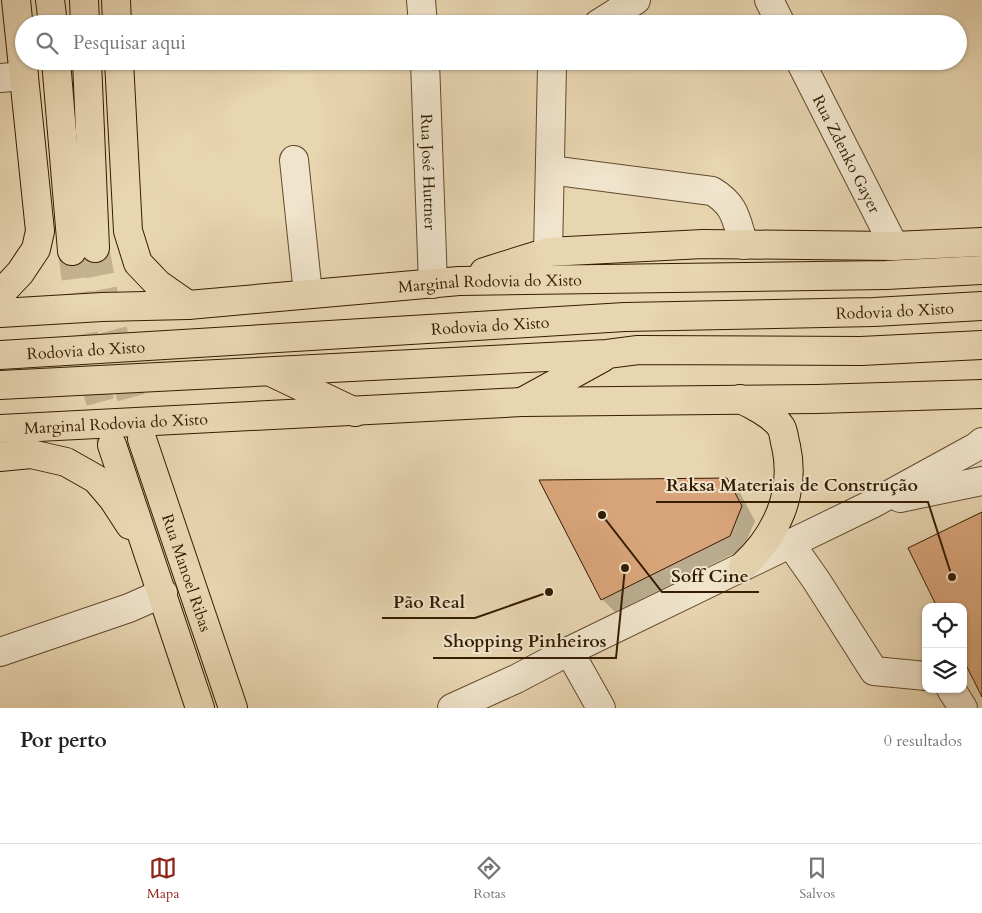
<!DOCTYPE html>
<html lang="pt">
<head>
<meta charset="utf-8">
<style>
	:root { --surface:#fff; --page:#f6f6f6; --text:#222; --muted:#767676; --line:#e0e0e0; --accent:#8f2418 }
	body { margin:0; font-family:Cardo,serif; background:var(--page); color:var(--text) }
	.controls { position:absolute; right:15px; bottom:15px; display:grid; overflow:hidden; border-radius:10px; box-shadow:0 1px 4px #0004 }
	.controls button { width:45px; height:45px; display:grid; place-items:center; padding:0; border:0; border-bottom:1px solid var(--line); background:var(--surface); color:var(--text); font:25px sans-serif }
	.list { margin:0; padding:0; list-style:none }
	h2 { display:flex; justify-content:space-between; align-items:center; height:65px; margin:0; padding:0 20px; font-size:21px }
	h2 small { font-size:16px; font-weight:400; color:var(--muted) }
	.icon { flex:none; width:28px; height:28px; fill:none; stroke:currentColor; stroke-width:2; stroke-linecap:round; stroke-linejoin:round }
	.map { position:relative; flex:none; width:982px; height:708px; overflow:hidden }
	.search { position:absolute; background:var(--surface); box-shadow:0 1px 4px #0004; left:15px; right:15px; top:15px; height:55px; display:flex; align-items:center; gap:12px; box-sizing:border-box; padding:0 18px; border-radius:28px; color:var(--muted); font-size:19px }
	.sheet { height:135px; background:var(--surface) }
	nav { display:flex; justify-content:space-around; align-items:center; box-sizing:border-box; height:70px; border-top:1px solid var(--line); background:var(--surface); font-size:14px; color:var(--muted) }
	nav a { display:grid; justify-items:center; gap:2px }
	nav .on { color:var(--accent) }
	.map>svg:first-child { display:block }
	.shadow { fill:#0003 }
	.building { fill:#d8a479; stroke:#351c01 }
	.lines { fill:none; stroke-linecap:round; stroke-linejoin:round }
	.major-tunnel { stroke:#c4b18e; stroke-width:28; stroke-dasharray:28 14; stroke-linecap:butt }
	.minor-casing { stroke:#624a2d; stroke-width:30 }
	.major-casing { stroke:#351c01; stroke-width:30 }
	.highway-casing { stroke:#351c01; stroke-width:30 }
	.minor { stroke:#f0e4cc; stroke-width:28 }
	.major { stroke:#e8d6b1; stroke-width:28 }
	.highway { stroke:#e8d6b1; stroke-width:28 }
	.labels { text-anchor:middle; stroke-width:4; stroke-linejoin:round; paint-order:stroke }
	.street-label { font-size:16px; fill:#351c01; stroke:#f0e4cc }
	.leader { fill:none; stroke:#351c01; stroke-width:2 }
	.callout-dot { fill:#351c01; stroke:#f0e4cc; stroke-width:2 }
	.callout-label { font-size:18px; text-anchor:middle; font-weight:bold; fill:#351c01; stroke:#f0e4cc; stroke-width:4; stroke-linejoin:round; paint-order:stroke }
</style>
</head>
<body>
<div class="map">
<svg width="982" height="708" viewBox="0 0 982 708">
	<rect width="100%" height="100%" fill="#e8d6b1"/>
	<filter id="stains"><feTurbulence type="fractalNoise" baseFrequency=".004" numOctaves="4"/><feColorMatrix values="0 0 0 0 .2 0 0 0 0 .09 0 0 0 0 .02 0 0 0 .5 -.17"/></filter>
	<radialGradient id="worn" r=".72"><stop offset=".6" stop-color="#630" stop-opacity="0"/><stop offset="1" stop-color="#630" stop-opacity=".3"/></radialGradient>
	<path class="shadow" d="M726,479L740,493L755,521L743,549L615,612L602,599Z"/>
	<path class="building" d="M727,478L742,506L730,536L601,600L539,480Z
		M982,512V697L963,659V607H937L908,548Z"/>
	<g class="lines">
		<path class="major-tunnel" d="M95,248L105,300L142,439
			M72,251L81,319L90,365L112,445"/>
		<g class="minor-casing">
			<g id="minor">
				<path d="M421,0L423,24"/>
				<path d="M769,0L781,24"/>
				<path d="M598,24L636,0"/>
				<path id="s1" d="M425,61L433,284"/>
				<path id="s2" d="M800,61L894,246"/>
				<path d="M0,78L24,76"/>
				<path d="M294,160L308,294"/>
				<path d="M550,170L712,191C736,205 736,220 744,245"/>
				<path d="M548,252L552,67L554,61"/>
				<path d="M900,498L982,481"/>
				<path d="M790,543L816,580L874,671L926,676"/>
				<path d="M569,651L601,708"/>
				<path d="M0,652L129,608L163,593"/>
				<path d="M951,689L963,708"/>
				<path d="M452,708L516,679L569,651L872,504L976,447L982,442"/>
			</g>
		</g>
		<g class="major-casing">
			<g id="major">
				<path d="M50,0L53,24"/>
				<path d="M84,0L85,24"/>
				<path d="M116,0L117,24"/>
				<path d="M56,61L72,251"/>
				<path d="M87,61L95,248"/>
				<path d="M119,61L128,231L138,263L158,284L188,305"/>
				<path d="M484,272L548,252L703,244L894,246L982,242"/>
				<path d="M0,294L20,273L36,249L40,231L16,0"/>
				<path id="s3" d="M0,313L102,307L188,305L459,281L886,275L982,270"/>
				<path d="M740,399C752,404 774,416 781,427C784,432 784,440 786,446C796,492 777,535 743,566"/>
				<path id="s4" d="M0,429L522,402L817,399L982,394"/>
				<path id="s5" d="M142,439L233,708"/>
				<path d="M112,445L200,708"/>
				<path d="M0,457L31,454L66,462L96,479L113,499L130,525"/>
			</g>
		</g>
		<g class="highway-casing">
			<g id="highway">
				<path id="s6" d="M0,355L625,317L874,312L982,306"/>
				<path d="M273,373L355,412"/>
				<path d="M0,385L607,354L638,350L861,351L982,345"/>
				<path d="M522,402L602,358"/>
			</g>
		</g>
		<use href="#minor" class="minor"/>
		<use href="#major" class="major"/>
		<use href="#highway" class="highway"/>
	</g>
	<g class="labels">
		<g class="street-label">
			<text dy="6" stroke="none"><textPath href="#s2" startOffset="104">Rua Zdenko Gayer</textPath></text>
			<text dy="6" stroke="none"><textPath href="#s1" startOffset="111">Rua José Huttner</textPath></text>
			<text dy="6" stroke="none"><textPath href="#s3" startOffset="491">Marginal Rodovia do Xisto</textPath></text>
			<text dy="6" stroke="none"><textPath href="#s6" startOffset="896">Rodovia do Xisto</textPath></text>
			<text dy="6" stroke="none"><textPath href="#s6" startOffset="491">Rodovia do Xisto</textPath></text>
			<text dy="6" stroke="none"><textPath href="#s6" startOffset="86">Rodovia do Xisto</textPath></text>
			<text dy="6" stroke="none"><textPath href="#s4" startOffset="116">Marginal Rodovia do Xisto</textPath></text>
			<text dy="6" stroke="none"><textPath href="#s5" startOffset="141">Rua Manoel Ribas</textPath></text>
		</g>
	</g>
	<path class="leader" d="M952 577L928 502H656M602 515L662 592H759M549 592L475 618H382M625 568L616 658H433"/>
	<g class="callout-dot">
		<circle cx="952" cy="577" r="5"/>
		<circle cx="602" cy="515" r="5"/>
		<circle cx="549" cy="592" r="5"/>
		<circle cx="625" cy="568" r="5"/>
	</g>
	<g class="callout-label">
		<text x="792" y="491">Raksa Materiais de Construção</text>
		<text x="710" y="582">Soff Cine</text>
		<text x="429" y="608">Pão Real</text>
		<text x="525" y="647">Shopping Pinheiros</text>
	</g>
	<rect width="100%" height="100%" filter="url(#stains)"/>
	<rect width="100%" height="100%" fill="url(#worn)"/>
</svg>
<div class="controls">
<button><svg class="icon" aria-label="locate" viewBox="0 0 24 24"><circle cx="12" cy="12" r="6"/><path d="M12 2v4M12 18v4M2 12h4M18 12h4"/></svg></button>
<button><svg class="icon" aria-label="layers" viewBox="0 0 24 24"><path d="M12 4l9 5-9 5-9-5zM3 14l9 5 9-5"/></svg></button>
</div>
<div class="search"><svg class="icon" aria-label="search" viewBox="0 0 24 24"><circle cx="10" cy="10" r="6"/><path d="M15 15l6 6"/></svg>Pesquisar aqui</div>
</div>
<section class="sheet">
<h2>Por perto<small>0 resultados</small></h2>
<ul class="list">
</ul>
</section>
<nav>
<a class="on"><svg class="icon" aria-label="map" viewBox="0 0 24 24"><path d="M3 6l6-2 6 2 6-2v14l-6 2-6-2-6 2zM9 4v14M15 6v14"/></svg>Mapa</a>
<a><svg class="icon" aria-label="directions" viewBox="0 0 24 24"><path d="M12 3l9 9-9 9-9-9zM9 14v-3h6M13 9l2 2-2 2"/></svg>Rotas</a>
<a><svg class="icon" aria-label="saved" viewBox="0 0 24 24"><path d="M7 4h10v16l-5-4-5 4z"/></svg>Salvos</a>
</nav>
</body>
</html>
